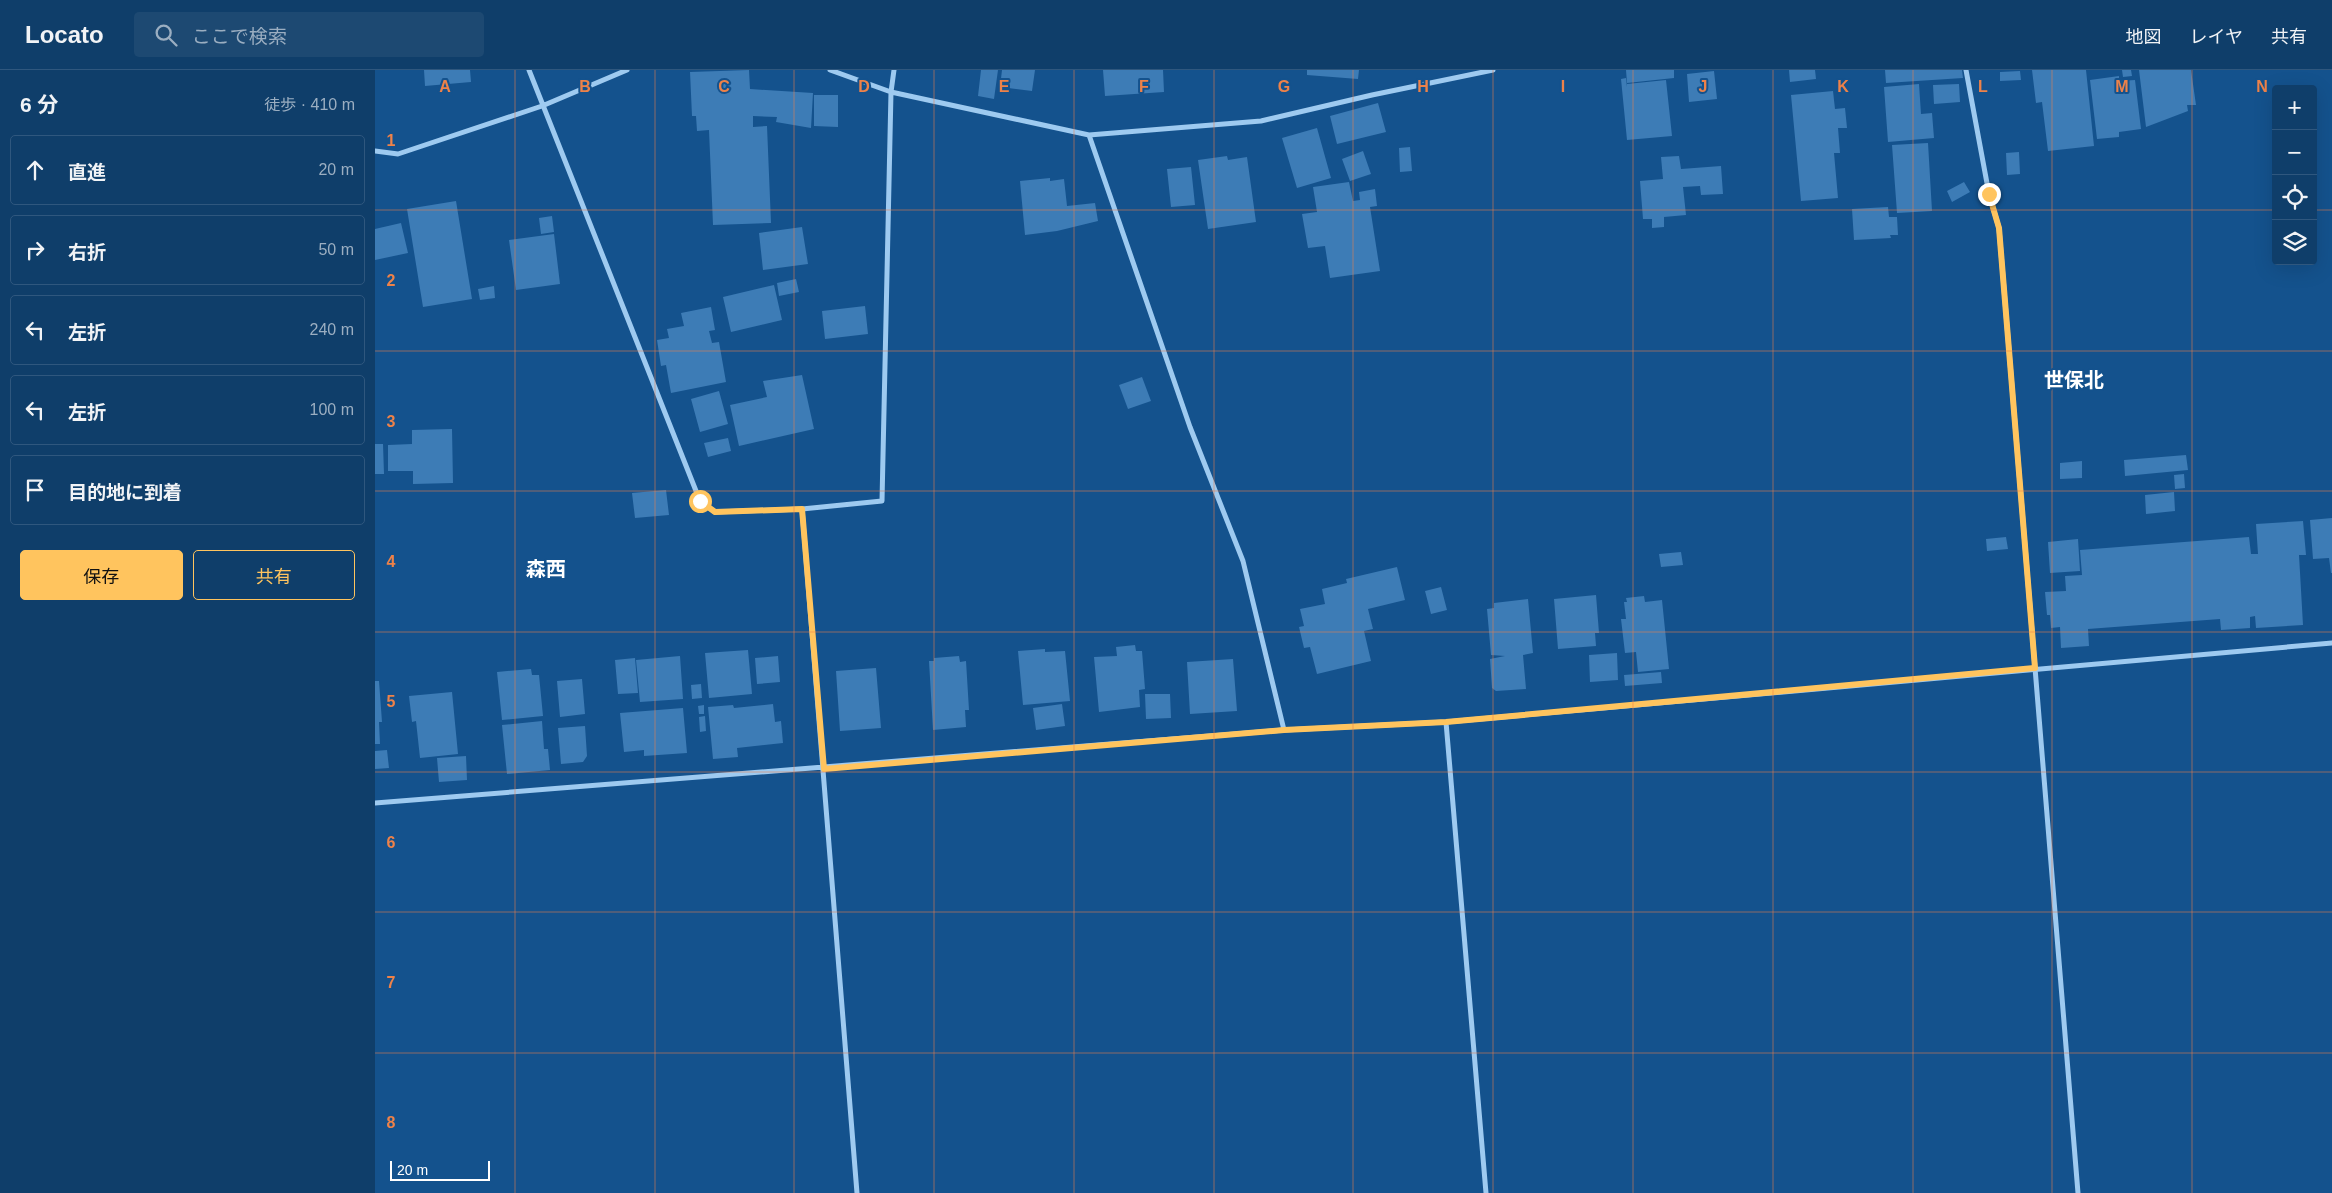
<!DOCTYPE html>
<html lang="ja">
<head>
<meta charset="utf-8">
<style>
	:root { --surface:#0f3e6a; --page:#1d4972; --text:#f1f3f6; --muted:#9baec1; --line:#2f577e; --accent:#ffc45e }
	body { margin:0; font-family:Arial,"Noto Sans JP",sans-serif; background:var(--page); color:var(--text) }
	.controls { position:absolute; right:15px; top:15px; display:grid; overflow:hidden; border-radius:5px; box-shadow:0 5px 20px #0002 }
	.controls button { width:45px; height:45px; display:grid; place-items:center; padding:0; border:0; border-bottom:1px solid var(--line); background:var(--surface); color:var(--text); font:25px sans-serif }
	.scale { position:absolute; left:15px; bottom:12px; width:100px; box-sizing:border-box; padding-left:5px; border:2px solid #fff; border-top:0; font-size:14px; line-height:18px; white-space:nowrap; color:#fff; -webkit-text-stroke:4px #14528d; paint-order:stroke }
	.stop { position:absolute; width:15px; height:15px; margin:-11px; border:4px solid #ffc45e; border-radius:50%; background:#fff }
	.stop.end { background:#ffc45e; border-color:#fff; box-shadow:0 1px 5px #0008 }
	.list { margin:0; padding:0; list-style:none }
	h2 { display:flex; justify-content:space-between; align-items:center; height:65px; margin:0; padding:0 20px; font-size:21px }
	h2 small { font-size:16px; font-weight:400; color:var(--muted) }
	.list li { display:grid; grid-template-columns:32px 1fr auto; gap:15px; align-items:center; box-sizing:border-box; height:70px; margin:0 10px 10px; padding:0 10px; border:1px solid var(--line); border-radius:5px }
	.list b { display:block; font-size:19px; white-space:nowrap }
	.list em { font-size:16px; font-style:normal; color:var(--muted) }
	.actions { display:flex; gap:10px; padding:15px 20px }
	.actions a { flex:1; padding:11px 0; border:1px solid var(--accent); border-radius:5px; text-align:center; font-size:18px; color:var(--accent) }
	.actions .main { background:var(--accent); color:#111 }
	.icon { flex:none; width:28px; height:28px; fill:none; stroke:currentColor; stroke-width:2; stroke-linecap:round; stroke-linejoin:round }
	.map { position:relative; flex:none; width:1957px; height:1123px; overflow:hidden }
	header { display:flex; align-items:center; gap:30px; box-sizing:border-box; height:70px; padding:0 25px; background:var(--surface); border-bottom:1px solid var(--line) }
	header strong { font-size:24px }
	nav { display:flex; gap:28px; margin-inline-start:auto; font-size:18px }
	.search { width:350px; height:45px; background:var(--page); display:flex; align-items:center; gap:12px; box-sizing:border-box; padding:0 18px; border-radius:5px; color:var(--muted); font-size:19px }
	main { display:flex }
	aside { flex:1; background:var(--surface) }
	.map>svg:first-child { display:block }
	.building { fill:#3d7cb6 }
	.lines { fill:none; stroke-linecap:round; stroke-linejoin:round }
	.street { stroke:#9ecaf0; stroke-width:5 }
	.route { stroke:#ffc45e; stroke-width:6 }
	.grid { fill:none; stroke:#ee8249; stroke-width:1; stroke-opacity:0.55 }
	.labels { text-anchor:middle; stroke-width:4; stroke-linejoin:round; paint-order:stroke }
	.quarter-label { font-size:20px; font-weight:bold; fill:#fff; stroke:#14528d }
	.grid-label { font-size:16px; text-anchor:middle; font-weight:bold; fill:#ee8249; stroke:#14528d; stroke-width:4; stroke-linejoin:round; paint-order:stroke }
</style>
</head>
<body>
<header>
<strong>Locato</strong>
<div class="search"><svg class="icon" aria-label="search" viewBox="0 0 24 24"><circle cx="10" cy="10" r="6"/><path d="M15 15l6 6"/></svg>ここで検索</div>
<nav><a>地図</a><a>レイヤ</a><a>共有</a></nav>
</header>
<main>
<aside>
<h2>6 分<small>徒歩 · 410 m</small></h2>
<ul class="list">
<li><svg class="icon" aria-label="ahead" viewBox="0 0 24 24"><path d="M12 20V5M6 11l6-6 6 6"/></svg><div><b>直進</b></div><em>20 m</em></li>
<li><svg class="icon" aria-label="right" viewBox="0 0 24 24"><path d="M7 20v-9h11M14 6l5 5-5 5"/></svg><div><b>右折</b></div><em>50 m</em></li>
<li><svg class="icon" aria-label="left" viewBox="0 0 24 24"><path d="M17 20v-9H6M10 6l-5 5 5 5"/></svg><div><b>左折</b></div><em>240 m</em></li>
<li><svg class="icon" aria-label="left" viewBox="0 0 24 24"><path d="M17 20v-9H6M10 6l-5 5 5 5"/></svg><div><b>左折</b></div><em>100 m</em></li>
<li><svg class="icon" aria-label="arrive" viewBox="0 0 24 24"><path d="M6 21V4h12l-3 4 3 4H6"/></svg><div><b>目的地に到着</b></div></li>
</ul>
<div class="actions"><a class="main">保存</a><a>共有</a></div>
</aside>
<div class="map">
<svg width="1957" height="1123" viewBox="0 0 1957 1123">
	<rect width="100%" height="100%" fill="#14528d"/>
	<path class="building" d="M49,0H95L96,12L50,16Z
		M374,0L375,19L438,23L436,58L401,52L402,47L378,46V57L392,56L396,153L338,155L334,60L322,61L321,46H317L315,2Z
		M606,0H623L619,29L603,26Z
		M627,0H660L657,21L625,17Z
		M728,0H788L789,22L730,26Z
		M932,0H984L983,9L932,5Z
		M1251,0H1299V8L1252,13Z
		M1414,0H1440L1441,9L1415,12Z
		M1510,0H1587L1588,8L1511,13Z
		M1657,0H1711L1719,76L1673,81L1667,32L1661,33Z
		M1747,0H1756L1757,6L1748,7Z
		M1764,0H1816L1821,35H1812L1813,41L1771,57Z
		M1339,1L1342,29L1314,32L1312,4Z
		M1645,1L1646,10L1625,11V2Z
		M1744,6V11L1760,10L1766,59L1744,62V67L1722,69L1715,10Z
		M1251,8L1252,17V14L1291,10L1297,66L1252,70L1246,9Z
		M1544,14L1546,44L1557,43L1559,68L1513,72L1509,17Z
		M1584,14L1585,32L1559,34L1558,15Z
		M1458,21L1460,39L1470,38L1472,58H1463L1465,83H1459L1463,128L1426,131L1416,25Z
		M439,25H463V57L439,56Z
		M1003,33L1011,62L962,74L955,46Z
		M942,58L956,108L922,118L907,68Z
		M1553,73L1557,141L1522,143L1517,75Z
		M1035,77L1037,101L1025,102L1024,78Z
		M988,81L996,104L975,111L967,89Z
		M1644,82L1645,104L1632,105L1631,83Z
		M852,86L853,90L872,87L881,152L833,159L823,90Z
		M1304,86L1306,99L1346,96L1348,124L1326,125L1325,116L1308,117L1311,145L1289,147V157L1277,158V149H1268L1265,111L1288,109L1286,87Z
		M816,97L820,135L796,137L792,99Z
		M675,108V111L689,109L692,136L720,133L723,151L682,161L650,165L645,111Z
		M974,112L978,131L985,130L984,122L1000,119L1002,136L995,137L1005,201L955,208L950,176L933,178L927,144L942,142L938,117Z
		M1589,112L1595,122L1577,132L1572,121Z
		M81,131L97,229L48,237L32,139Z
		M1513,137L1514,147H1522L1523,165H1515L1516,168L1479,170L1477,139Z
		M177,146L179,162L166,164L164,148Z
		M26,153L33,183L0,190V159Z
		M427,157L433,194L388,200L384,163Z
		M179,164L185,214L141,220L134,170Z
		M421,209L424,222L404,226L402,213Z
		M399,215L407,250L356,262L348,227Z
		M119,216L120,228L105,230L103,219Z
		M490,236L493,264L450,269L447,241Z
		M336,237L340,260L334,261L337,273L344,272L351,312L296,323L291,295L286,296L282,270L294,268L292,259L309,256L306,243Z
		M427,305L439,359L364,376L355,335L392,327L388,311Z
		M767,307L776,331L753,339L744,315Z
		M344,321L353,354L325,362L316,329Z
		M77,359L78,413L38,414V401H13V375L37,374V360Z
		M353,368L356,381L333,387L329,373Z
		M0,374H8L9,404H0Z
		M1811,385L1813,400L1750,406L1749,390Z
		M1707,391V408L1685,409V393Z
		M1809,404L1810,418L1800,419L1799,405Z
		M291,420L294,445L260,448L257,423Z
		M1799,422L1800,441L1771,444L1770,425Z
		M1957,448V503H1956L1954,488L1938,489L1935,450Z
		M1928,451L1931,485H1924L1928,555L1881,558L1880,546L1875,547V558L1846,560L1845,549L1713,559L1714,576L1686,578L1685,557L1676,558L1675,545H1672L1670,522L1691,521L1690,506L1707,505L1705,480L1874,467L1876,484H1883L1881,454Z
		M1631,467L1633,479L1612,481L1611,469Z
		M1703,469L1705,501L1675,503L1673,472Z
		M1306,482L1308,495L1286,497L1284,484Z
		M1022,497L1030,530L993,539L998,559L989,561L996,591L942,604L935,577L929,578L924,557L929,556L925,539L950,534L947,519L972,513L971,509Z
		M1066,517L1072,540L1056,544L1050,521Z
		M1221,525L1224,563H1220L1221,576L1183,579L1179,529Z
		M1269,526L1270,532L1287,530L1294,599L1263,602L1261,582L1250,583L1246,549H1251L1249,532H1252L1251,528Z
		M1153,529L1158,583L1148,585L1151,619L1121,621L1117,618L1115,589L1130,586L1116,585L1112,539L1119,538V533Z
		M760,575L761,581H767L770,619L764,620L765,637L724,642L719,587L742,586L741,577Z
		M670,579V582L690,581L695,631L648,635L643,581Z
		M373,580L377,624L334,628L330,583Z
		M1242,583L1243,610L1215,612L1214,585Z
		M305,586L308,629L265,632L261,590Z
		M403,586L405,612L382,614L380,588Z
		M584,586L585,592L591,591L594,640H590L591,657L558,660L554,591H559V588Z
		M260,588L263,623L243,624L240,590Z
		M858,589L862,641L815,644L812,592Z
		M501,598L506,658L465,661L461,601Z
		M156,599L157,605H164L168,646L127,650L122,602Z
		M1286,602L1287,613L1250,616L1249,605Z
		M207,609L210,644L185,647L182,611Z
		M0,611H4L7,652H4L5,674H0Z
		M326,614L327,628L317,629L316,615Z
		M77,622L83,684L45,688L41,651L37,652L34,626Z
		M770,624H795L796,648L771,649Z
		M398,634L400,652L406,651L408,673L362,678L363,687L338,689L333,637L358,635L359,638Z
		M687,634L690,656L661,660L658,638Z
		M329,635V644H324L323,636Z
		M308,638L312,683L269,686V680L249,682L245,643Z
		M330,646L331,661L325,662L324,647Z
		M167,651L169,679H173L175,700L132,704L127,655Z
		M210,656L212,686L208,692L186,694L183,658Z
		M12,680L14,698L0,699V681Z
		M91,686L92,710L64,712L62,688Z"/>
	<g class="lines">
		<path class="street" d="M154,0L325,431L340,442L427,439L507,431L516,22L519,0
			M455,0L516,22L714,65L886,51L997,25L1118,0
			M1591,0L1614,124L1624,158L1703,1123
			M714,65L815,357L868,491L909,660
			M0,81L23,84L167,36L252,0
			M427,439L482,1123
			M1071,652L1111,1123
			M0,733L909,660L1071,652L1957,573"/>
	</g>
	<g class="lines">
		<path class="route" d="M325,431L340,442L427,439L449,699L909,660L1071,652L1660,598L1624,158L1614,124"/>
	</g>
	<path class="grid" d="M140,0V1123M280,0V1123M419,0V1123M559,0V1123M699,0V1123M839,0V1123M978,0V1123M1118,0V1123M1258,0V1123M1398,0V1123M1538,0V1123M1677,0V1123M1817,0V1123M0,140H1901M1938,140H1957M0,281H1957M0,421H1957M0,562H1957M0,702H1957M0,842H1957M0,983H1957"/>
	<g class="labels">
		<g class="quarter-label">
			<text x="1699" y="317">世保北</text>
			<text x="171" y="506">森西</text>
		</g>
	</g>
	<g class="grid-label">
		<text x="70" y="22">A</text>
		<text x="210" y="22">B</text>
		<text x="349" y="22">C</text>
		<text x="489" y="22">D</text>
		<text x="629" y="22">E</text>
		<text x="769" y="22">F</text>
		<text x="909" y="22">G</text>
		<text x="1048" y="22">H</text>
		<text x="1188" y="22">I</text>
		<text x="1328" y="22">J</text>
		<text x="1468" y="22">K</text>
		<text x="1608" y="22">L</text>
		<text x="1747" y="22">M</text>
		<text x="1887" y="22">N</text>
		<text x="16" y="76">1</text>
		<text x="16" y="216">2</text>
		<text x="16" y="357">3</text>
		<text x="16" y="497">4</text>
		<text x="16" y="637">5</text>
		<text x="16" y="778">6</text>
		<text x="16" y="918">7</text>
		<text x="16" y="1058">8</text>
	</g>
</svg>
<div class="controls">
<button>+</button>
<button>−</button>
<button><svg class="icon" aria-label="locate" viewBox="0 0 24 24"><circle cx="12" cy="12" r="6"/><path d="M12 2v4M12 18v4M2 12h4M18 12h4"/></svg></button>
<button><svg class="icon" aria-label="layers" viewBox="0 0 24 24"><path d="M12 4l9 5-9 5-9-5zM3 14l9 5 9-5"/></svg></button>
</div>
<div class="scale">20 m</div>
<div class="stop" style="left:325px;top:431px"></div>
<div class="stop end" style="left:1614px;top:124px"></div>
</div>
</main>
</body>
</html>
